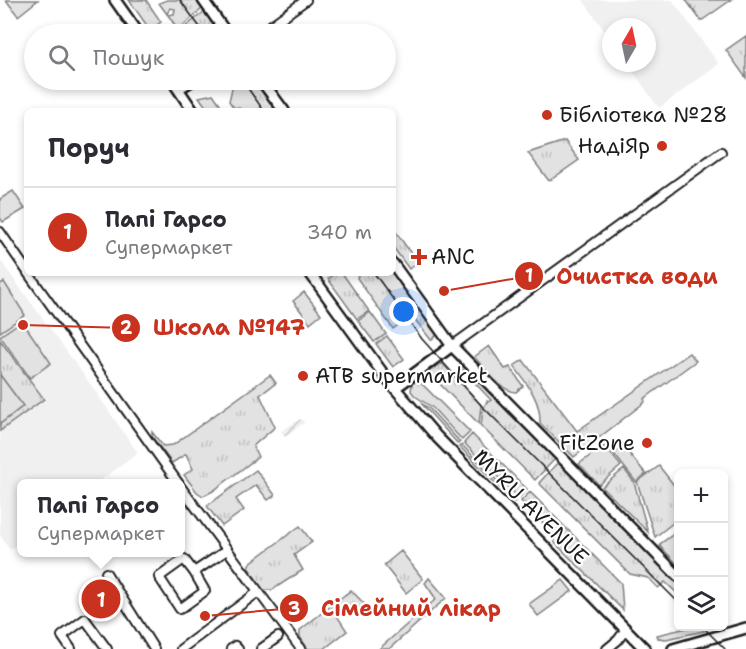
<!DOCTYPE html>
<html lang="uk">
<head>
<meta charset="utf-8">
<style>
	:root { --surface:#fff; --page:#f7f7f7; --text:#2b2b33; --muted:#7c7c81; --line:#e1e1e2; --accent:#c8321e }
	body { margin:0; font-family:"Shantell Sans",sans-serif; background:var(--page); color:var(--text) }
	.controls { position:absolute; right:18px; bottom:18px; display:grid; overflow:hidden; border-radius:9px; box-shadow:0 3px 9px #0003 }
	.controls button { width:54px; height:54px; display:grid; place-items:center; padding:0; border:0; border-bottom:2px solid var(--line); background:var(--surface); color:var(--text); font:30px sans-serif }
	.compass { position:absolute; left:602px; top:18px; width:54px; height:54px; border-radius:50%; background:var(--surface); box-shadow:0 3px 9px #0003; rotate:9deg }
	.you { position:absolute; left:404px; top:312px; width:21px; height:21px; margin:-15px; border:4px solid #fff; border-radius:50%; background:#1a73e8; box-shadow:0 0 0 9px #1a73e833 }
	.badge { display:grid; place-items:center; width:39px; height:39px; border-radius:50%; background:var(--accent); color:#fff; font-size:20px; font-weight:700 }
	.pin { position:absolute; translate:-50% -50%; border:3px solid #fff; box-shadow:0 2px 6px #0006 }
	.popup { position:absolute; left:17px; top:479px; width:168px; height:78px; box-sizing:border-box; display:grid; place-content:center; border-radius:9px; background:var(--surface); filter:drop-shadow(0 2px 4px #0005); font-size:20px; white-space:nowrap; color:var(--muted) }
	.popup b { font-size:22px; color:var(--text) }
	.popup::after { content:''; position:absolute; left:50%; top:100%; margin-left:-12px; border:12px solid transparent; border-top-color:var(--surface) }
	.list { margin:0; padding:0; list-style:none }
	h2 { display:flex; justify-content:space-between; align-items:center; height:78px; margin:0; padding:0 24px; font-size:26px }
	h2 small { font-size:20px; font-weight:400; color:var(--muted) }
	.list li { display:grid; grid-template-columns:39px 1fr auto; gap:18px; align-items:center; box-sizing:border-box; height:90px; padding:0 24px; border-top:2px solid var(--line) }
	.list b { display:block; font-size:22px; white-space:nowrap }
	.list p { margin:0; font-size:20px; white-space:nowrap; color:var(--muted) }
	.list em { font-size:20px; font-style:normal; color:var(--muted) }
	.icon { flex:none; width:33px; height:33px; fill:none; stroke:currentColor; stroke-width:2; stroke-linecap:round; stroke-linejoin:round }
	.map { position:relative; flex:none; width:746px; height:649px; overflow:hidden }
	.search { position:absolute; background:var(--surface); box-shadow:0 3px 9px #0003; left:24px; top:24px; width:372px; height:66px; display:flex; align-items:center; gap:15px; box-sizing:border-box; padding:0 21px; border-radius:33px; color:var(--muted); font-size:22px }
	.panel { position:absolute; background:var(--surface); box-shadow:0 3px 9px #0003; left:24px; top:108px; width:372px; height:168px; border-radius:9px }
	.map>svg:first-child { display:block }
	.built { fill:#f0f0f0 }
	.industrial { fill:url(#industrial-furrows) }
	.grass { fill:url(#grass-tufts); stroke:#7f7f7f; stroke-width:1.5 }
	.green { fill:#e2e2e2; stroke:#7f7f7f; stroke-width:1.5 }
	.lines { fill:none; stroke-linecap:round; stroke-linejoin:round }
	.minor-casing { stroke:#1c1c1c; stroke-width:12 }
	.tertiary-casing { stroke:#1c1c1c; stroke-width:14 }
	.minor { stroke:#fff; stroke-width:8 }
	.tertiary { stroke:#fff; stroke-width:9 }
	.tram { stroke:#1c1c1c; stroke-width:1.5 }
	.poi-dot { fill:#c8321e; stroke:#fff; stroke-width:2 }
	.labels { text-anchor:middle; stroke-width:4.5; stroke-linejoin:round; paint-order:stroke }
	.poi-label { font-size:21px; fill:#1c1c1c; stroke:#fff; text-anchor:start }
	.street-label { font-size:21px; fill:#1c1c1c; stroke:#fff }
	.leader { fill:none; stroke:#c8321e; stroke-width:2 }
	.callout-dot { fill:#c8321e; stroke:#fff; stroke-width:2 }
	.mark-label { font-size:18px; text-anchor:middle; font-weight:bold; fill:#fff }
	.callout-label { font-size:22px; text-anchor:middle; font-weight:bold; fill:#c8321e; stroke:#fff; stroke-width:4.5; stroke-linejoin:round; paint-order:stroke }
</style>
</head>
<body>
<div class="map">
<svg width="746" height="649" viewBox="0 0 746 649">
	<defs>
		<pattern id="industrial-furrows" width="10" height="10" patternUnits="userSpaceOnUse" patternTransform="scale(1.5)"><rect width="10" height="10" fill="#f0f0f0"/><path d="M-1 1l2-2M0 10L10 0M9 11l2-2" fill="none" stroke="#cdcdcd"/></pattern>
		<pattern id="grass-tufts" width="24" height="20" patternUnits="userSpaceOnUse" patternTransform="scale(1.5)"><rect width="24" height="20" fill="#e2e2e2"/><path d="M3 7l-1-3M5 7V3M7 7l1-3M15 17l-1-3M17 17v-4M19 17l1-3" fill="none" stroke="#c1c1c1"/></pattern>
	</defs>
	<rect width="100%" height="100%" fill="#fff"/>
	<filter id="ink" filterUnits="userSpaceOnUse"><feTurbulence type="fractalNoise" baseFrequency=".0167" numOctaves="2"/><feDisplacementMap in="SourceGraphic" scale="12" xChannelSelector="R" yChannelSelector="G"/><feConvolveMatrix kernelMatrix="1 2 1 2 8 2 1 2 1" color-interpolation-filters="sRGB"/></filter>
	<g filter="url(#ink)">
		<path class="built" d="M583,0H672L719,64L659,108L627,63H647V27H611V40Z
			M0,260L86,378L138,453L97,483L21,484V541L10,550L0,535Z"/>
		<path class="industrial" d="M300,419L305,422L285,437L281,431Z"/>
		<path class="grass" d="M129,0H146L161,22L150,30Z
			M167,0H197L203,8L178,30L168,15L174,14L175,9L170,8L167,14L159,3Z
			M686,0H731L701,21Z
			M205,11L222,34H181L179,32Z
			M746,36V78L726,50Z
			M234,80H254L277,111H243L238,107L234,108L229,101Z
			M213,94L225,111H209L199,97Z
			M565,141L579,160L549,181L528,153Z
			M393,228L418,263L409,269L393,247Z
			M393,272L438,334L431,340L409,312L400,319L402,322L393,329L357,278L359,273Z
			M336,273H342L369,311L357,319L328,279Z
			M304,292L321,314L310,323L293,301Z
			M370,312L386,334L374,342L358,321Z
			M387,336L404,359L393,367L376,344Z
			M0,340L44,399L0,431V424L23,406L0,375Z
			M489,346L505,369L510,367L523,386L516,392C500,391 485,368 474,357Z
			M689,353L696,361L644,399L645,402L574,457L540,423C541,400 527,384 514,366L523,360L577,431Z
			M442,363L481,405L479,424L428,372Z
			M463,366L555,459L535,480L481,426L483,409L487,401L488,402L491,400L461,368Z
			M270,375L276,383L260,395L275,427L253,446L258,457L213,491L203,496L197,492L184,475L193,469L186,454L172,463L152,437V432L163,446L173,445Z
			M418,380L470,432L462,440L433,408L415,396L411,391L412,384Z
			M421,403L430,409L460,442L458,444Z
			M472,434L527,489L519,498L464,443Z
			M462,445L516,500L514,502L460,447Z
			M603,446L614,452L611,454L621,466L599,485L579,464Z
			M558,462L678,583V594L665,582L658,588L648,578L630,574L539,483Z
			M659,466L677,489L678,488V519L655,537L637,482Z
			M624,469L634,482L648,532L602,487Z
			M256,470L275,495L268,500L256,485L236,499L244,510L222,526L207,506Z
			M530,492L621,583L623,610L555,543L549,529L521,501Z
			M300,526L312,542L294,555L303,570L272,590H263L248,567L250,563Z
			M678,531V565L660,546V544Z
			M401,551L423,579L406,593L384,565Z
			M429,578L446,598L389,649H379L436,599L425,583Z
			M351,590L370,610L365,614L353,602L337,616L347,631L324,649H308L300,637V630Z
			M691,627H699L704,631L666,639L658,638L657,635Z"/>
		<path class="green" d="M6,0H38L18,16Z
			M13,191L25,209L3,222L0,218V199Z
			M4,282L25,315L0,332V284Z
			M22,321L51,363L30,378L0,336Z
			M0,375L23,406L0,424Z
			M623,446L646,474L636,482L614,454Z
			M563,580L572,591L538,616L529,604Z"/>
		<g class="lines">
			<g class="minor-casing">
				<path id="minor" d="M259,34L306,0
					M0,232L27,271
					M28,273L179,484
					M452,346L721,152
					M180,486L301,649
					M194,572L205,591L180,609L159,577L184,559L194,572L227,550
					M106,573L154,649
					M71,649L62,636L85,619L107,649
					M181,649L258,592
					M231,649L235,646L238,649
					M261,649L278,637
					M607,649L618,640L626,629"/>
			</g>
			<g class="tertiary-casing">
				<path id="tertiary" d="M115,0L139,34
					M203,0L227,34
					M172,80L193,111
					M261,80L284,111
					M178,89L193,80
					M393,264L452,346L678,576
					M310,273L387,379L437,437L645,649
					M395,388L452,346
					M673,649L746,628"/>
			</g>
			<use href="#minor" class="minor"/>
			<use href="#tertiary" class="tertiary"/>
			<path class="tram" d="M180,0L205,34
				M242,80L264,111
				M374,273L422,339L482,406L678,602
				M702,626L725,649"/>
		</g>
	</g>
	<g class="poi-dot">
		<circle cx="547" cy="115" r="6"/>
		<circle cx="662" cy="146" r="6"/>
		<path d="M416 248h6v6h6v6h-6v6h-6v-6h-6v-6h6z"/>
		<circle cx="303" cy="376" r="6"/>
		<circle cx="647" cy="443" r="6"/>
	</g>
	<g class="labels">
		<g class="poi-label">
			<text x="559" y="122">Бібліотека №28</text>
			<text x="650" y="153" text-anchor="end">НадіЯр</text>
			<text x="431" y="264">ANC</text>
			<text x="315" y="383">ATB supermarket</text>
			<text x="635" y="450" text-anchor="end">FitZone</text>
		</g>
		<g class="street-label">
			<text transform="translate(531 507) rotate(45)" y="7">MYRU AVENUE</text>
		</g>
	</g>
	<path class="leader" d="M444 291L529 276M23 325L126 328M205 616L294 608"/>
	<g class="callout-dot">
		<circle cx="444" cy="291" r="6"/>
		<circle cx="23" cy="325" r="6"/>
		<circle cx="205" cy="616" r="6"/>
		<circle cx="529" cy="276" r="15"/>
		<circle cx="126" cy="328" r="15"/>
		<circle cx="294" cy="608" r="15"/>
	</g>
	<g class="mark-label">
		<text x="529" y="282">1</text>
		<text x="126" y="334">2</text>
		<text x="294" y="615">3</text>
	</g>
	<g class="callout-label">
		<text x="637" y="284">Очистка води</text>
		<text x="229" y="335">Школа №147</text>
		<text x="411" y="616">Сімейний лікар</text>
	</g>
</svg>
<div class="controls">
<button>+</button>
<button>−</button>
<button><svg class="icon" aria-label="layers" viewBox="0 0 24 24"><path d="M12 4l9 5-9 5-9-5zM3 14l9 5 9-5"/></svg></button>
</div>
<svg class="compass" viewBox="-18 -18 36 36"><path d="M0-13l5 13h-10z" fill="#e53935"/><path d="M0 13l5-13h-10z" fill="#7c7c81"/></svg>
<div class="you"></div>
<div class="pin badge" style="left:101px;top:599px">1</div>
<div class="popup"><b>Папі Гарсо</b>Супермаркет</div>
<div class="search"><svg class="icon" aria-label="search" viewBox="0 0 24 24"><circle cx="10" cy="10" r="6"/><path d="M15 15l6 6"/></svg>Пошук</div>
<section class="panel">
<h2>Поруч<small></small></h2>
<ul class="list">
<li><span class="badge">1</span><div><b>Папі Гарсо</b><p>Супермаркет</p></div><em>340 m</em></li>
</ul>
</section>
</div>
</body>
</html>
